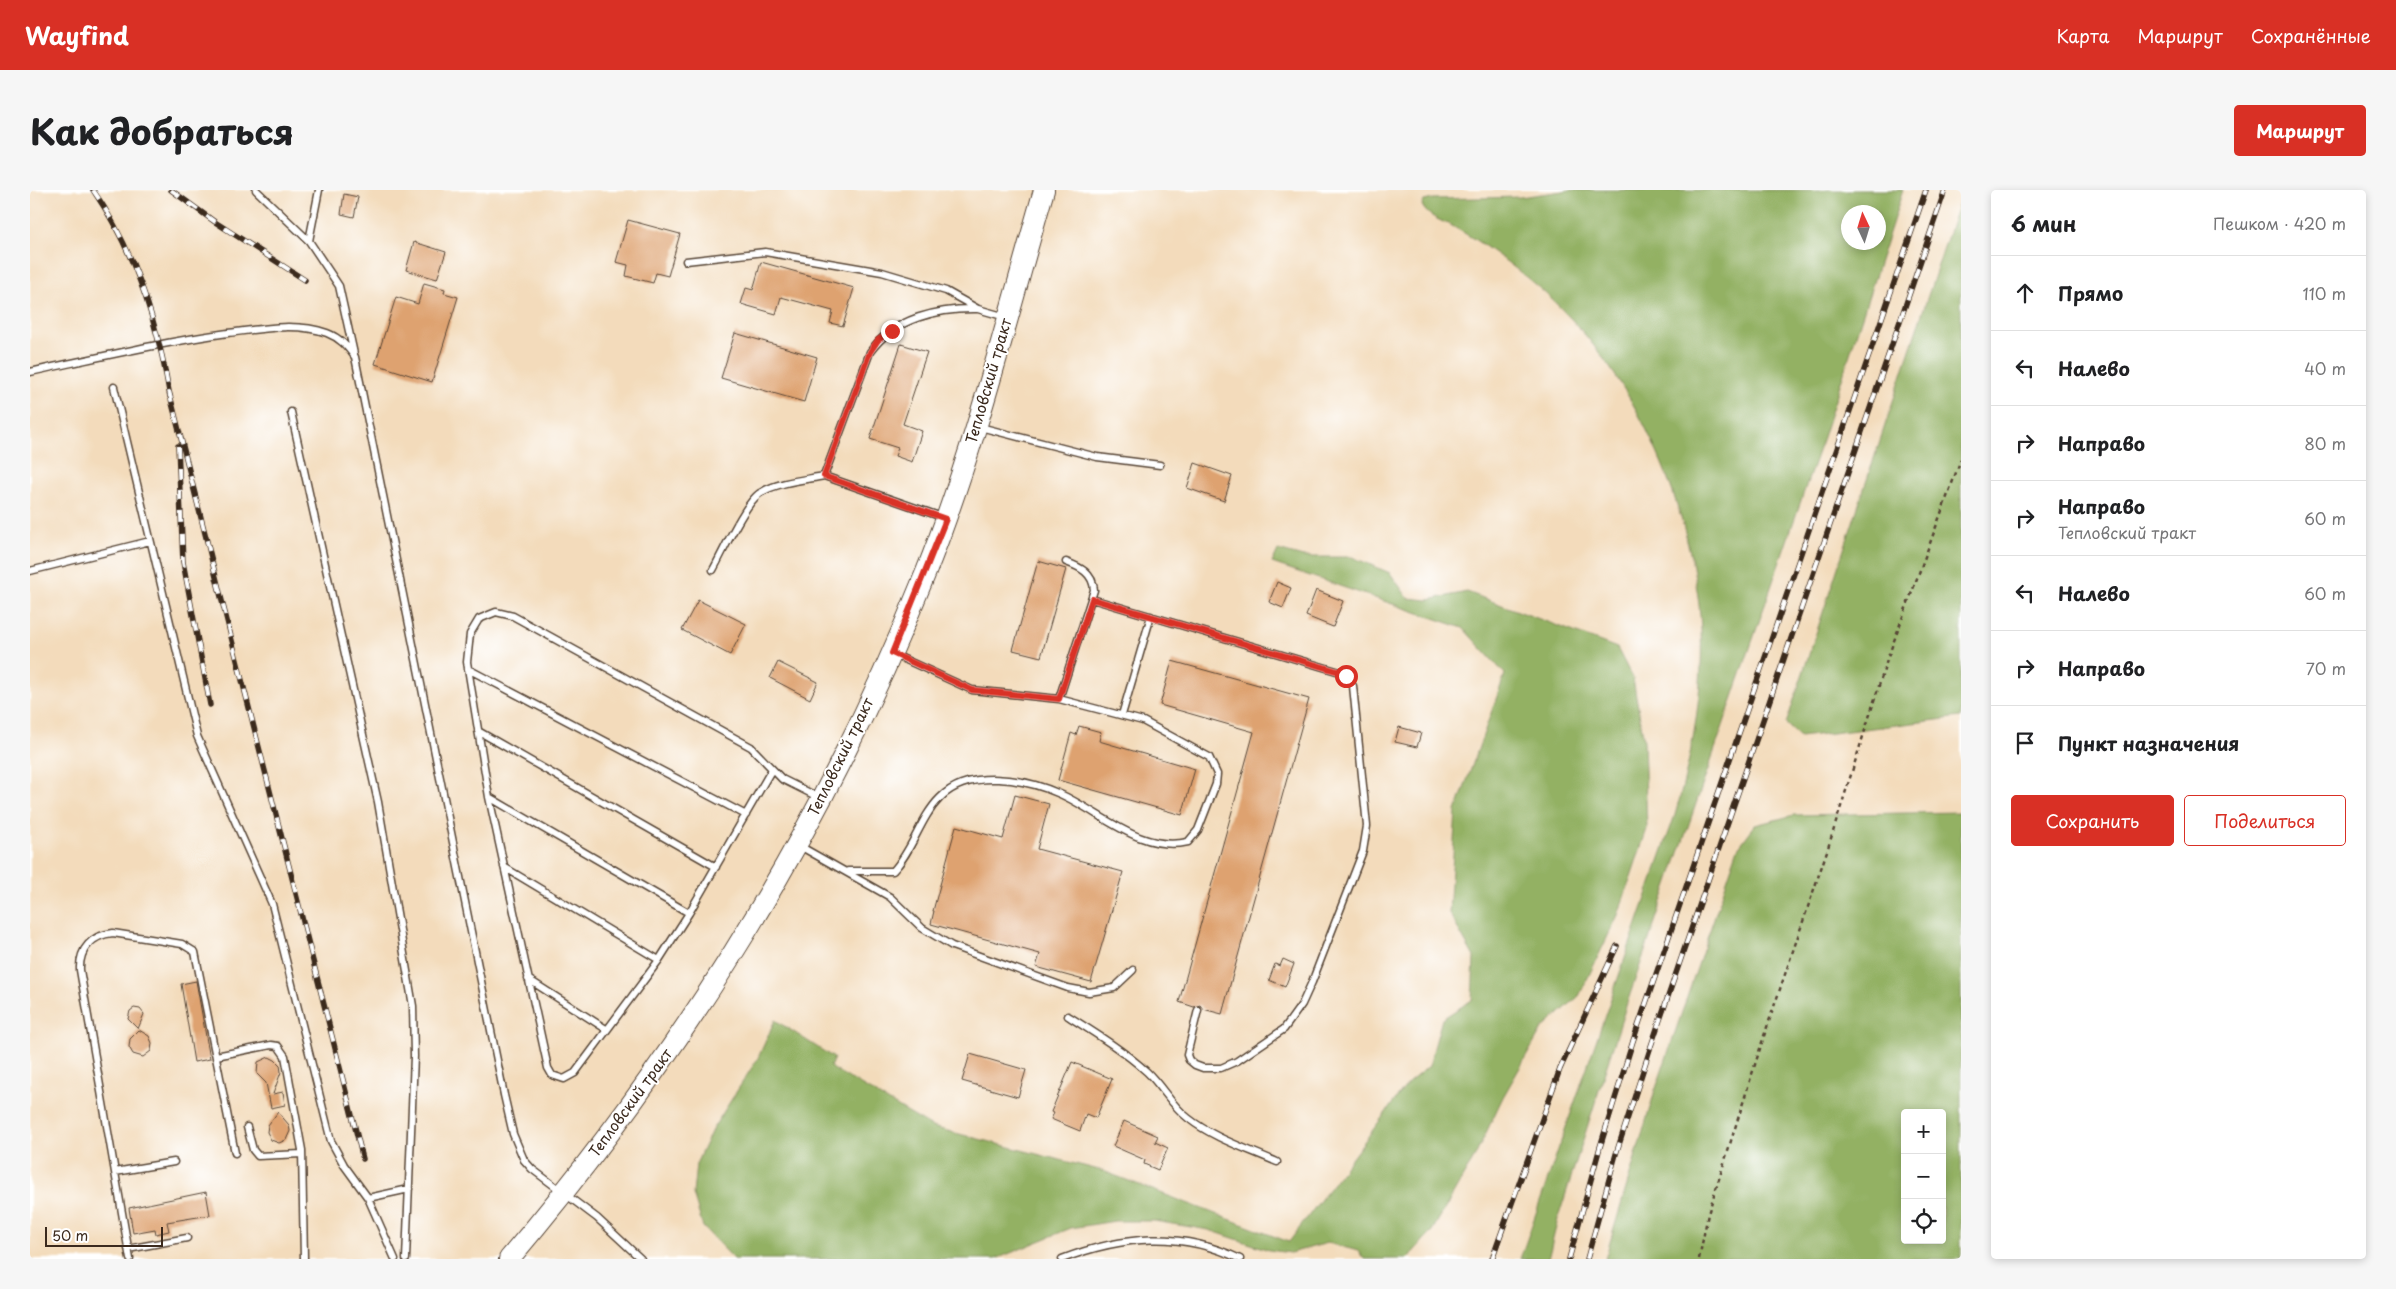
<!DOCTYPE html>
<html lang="ru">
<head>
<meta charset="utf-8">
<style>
	:root { --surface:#fff; --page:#f6f6f6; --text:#202124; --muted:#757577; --line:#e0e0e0; --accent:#d93025 }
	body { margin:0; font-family:"Playpen Sans",sans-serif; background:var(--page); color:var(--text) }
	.controls { position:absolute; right:15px; bottom:15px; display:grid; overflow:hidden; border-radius:5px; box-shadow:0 2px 8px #0003 }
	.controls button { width:45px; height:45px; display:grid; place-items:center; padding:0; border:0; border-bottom:1px solid var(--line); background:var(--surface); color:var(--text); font:25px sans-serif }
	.compass { position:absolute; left:1811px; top:15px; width:45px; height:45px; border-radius:50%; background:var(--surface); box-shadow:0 2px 8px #0003; rotate:356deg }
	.scale { position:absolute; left:15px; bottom:12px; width:118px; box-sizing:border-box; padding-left:5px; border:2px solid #3b2a1e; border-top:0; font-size:14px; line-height:18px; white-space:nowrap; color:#3b2a1e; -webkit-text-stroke:4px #fff; paint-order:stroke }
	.stop { position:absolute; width:15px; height:15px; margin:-11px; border:4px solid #d93025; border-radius:50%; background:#fff }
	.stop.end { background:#d93025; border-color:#fff; box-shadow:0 1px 5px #0008 }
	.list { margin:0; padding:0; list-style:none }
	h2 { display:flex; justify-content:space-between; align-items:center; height:65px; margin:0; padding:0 20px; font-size:21px }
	h2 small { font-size:16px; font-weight:400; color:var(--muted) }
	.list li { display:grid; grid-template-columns:32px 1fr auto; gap:15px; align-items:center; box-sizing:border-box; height:75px; padding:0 20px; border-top:1px solid var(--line) }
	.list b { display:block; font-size:19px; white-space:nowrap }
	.list p { margin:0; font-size:16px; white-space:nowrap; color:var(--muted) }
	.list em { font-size:16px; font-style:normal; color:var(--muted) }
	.actions { display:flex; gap:10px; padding:15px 20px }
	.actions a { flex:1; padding:11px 0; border:1px solid var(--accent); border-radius:5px; text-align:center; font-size:18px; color:var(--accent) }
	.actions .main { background:var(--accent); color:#fff }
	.icon { flex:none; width:28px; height:28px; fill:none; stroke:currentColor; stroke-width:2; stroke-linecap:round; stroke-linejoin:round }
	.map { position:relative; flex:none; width:1931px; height:1069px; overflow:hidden; border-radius:5px }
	header { display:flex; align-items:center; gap:30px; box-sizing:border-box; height:70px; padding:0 25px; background:var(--accent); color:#fff }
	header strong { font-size:24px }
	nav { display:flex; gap:28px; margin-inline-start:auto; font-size:18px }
	.intro { display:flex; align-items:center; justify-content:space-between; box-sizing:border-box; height:120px; padding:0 30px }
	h1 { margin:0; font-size:35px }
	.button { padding:12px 22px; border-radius:5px; background:var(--accent); color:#fff; font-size:18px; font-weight:700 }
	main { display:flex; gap:30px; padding:0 30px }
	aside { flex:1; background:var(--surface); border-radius:5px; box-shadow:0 2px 8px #0003 }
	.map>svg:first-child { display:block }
	.forest { fill:#93b163; stroke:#676e40; fill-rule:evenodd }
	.building { fill:#dea26f }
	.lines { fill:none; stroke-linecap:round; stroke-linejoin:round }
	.lane-casing { stroke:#574536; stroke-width:9 }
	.primary-casing { stroke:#574536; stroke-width:22 }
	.path { stroke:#574536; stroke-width:2.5; stroke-dasharray:4 4; stroke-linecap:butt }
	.lane { stroke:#fff; stroke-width:6 }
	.primary { stroke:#fff; stroke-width:20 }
	.rail-casing { stroke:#3b2a1e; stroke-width:5.5 }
	.rail { stroke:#fff; stroke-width:4; stroke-dasharray:11; stroke-linecap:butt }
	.route { stroke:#d93025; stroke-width:6 }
	.labels { text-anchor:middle; stroke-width:4; stroke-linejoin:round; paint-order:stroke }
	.street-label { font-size:15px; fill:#3b2a1e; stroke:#fff }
</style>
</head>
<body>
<header>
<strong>Wayfind</strong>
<nav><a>Карта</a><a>Маршрут</a><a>Сохранённые</a></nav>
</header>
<div class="intro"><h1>Как добраться</h1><a class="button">Маршрут</a></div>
<main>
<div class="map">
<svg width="1931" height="1069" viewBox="0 0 1931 1069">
	<rect width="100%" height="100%" fill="#fff"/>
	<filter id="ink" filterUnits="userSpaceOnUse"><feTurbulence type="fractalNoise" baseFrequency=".02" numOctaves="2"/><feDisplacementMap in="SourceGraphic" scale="10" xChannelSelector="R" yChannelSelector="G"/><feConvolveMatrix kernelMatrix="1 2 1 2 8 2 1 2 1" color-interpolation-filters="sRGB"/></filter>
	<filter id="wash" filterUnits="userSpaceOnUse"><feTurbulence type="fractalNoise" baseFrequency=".0096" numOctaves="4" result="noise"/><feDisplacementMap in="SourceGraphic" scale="20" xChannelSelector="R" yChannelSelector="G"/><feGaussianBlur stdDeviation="1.12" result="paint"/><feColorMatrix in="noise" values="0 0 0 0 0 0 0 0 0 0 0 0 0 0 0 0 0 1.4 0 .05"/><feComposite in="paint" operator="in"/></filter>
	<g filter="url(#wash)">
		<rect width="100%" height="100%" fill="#f3dbbb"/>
		<path class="forest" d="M1540,0H1873L1793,247L1597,813L1529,1025L1518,1069H1490L1645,625C1664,560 1677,482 1669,415C1655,298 1599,175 1508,97C1481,74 1453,53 1422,36C1412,31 1396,26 1392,15L1394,11L1403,9L1490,7ZM1848,22V52H1818V22Z
			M1931,6V527L1770,547L1756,534Z
			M1248,360L1273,367H1322L1360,383L1378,408L1398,410L1437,402L1587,458L1603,489L1614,551L1617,639L1588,725L1549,806L1512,839L1473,907L1445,966L1402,1041L1377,1069H1334L1328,1061L1298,1053L1260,1063L1239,1060L1179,1040L1124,1031H1085L1041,1038L966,1069H704L673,1037L663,1004L666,974L682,940L728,868L745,830L804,868L800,877L902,937L1073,981L1259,1052L1378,893L1399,876L1412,829L1442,810L1444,767L1419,723L1426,621L1475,484L1433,438L1242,373Z
			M1931,622V1069H1575L1624,904L1708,658L1725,635L1764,625ZM1875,923H1912V1050H1875Z"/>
		<g id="blocks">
			<path class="building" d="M314,4L328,7L324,27L311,24Z
				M598,30L650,44L638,86L626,83L623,93L596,86L598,75L586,72Z
				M384,52L416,62L407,89L376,80Z
				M731,72L824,98L813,136L800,133L803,121L751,107L746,124L711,114L716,98L723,100Z
				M394,93L415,99L414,103L428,107L402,192L345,174L366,107L388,114Z
				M705,143L787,167L774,212L691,188Z
				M871,154L897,162L873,234L892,241L882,272L865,266L868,258L840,249Z
				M1165,273L1202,286L1194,311L1157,298Z
				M1008,371L1036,379L1011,467L983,460Z
				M1247,392L1261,398L1253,418L1239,412Z
				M1286,400L1313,411L1303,437L1276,426Z
				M668,410L716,434L700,465L652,440Z
				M1142,471L1279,509L1192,824L1173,819L1170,815L1164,817L1149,812L1224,542L1130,515Z
				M748,472L788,492L780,509L740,488Z
				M1049,536L1071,542L1069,551L1165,579L1152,625L1028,590L1041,543L1046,545Z
				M1369,537L1391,543L1387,557L1365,552Z
				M985,605L1019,614L1007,659L1093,682L1061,792L1006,777L1010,764L901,734L904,721H903L926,636L973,649Z
				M1253,769L1264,774L1255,797L1239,790L1245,774L1250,776Z
				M166,791L180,869L164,872L151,794Z
				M104,818L110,819L114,824L108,839L98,829L100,821Z
				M109,840L119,846L122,853L121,861L113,867L103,864L99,857L100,849Z
				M940,864L996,880L988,907L932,891Z
				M239,867L245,870L250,875L251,882L243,904L253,902L255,915L241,918L236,893L227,884L228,872Z
				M1042,872L1082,889L1066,928L1056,924L1050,941L1021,929L1024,923L1021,922Z
				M248,922L259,935L260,941L256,950L249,953L241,950L237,942L238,935Z
				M1094,931L1128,946L1125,952L1138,958L1128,980L1114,974L1115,970L1083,956Z
				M176,1002L180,1025L137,1032L139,1041L126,1044L125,1039L103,1043L99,1018Z"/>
		</g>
	</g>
	<g filter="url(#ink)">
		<use href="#blocks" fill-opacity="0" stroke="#574536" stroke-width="1"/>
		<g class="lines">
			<g class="lane-casing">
				<path id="lane" d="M226,0L279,51
					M289,0L279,51L309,96L324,164
					M656,71L735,62L852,82L916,101L948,119L976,127
					M0,182C66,168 132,152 198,143C230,139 266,132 297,143C310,148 317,156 325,167L474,905L483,944L494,970L502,979L567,1028L611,1069
					M84,197L167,546L242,714L301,951L314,975L338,1008L365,1069
					M261,222L348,612L383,816L384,866L376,1069
					M950,237L1067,267L1130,275
					M915,328L794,286L840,162C864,128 909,118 948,119
					M683,380C693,362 715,313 730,303C748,292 773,290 794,286
					M0,381L120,351
					M1062,409L1310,482L1316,486L1323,496L1337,636L1333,661L1282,792L1272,814L1254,839L1207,871L1191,878H1173L1165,875L1159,870L1157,865L1168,820
					M438,479L716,625
					M1029,509L1064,400C1063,383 1050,377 1036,372
					M1092,525L1121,426
					M448,541L686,677
					M742,579L659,723L629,770L545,883L534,889L522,885L518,878L459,607L437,472L440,444L449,429L466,422L483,426L721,557L752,589L788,607
					M459,607L659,723
					M768,655L860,707L892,738L922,756L1038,798L1059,802L1084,798L1103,780
					M474,677L629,770
					M818,681H863C883,660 890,628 910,608C939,578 996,589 1030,604C1071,622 1110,663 1158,652L1168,640L1186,594L1187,584L1179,567L1113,531L1029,509L942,500L863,464
					M498,789L576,839
					M1038,826C1065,843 1094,861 1117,882C1132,896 1141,915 1158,928C1183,948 1218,959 1247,972
					M186,866L241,855L248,856L255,866L272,960L274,1069
					M217,937L223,960L228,966L272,964
					M85,982L144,972
					M338,1008L379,999
					M98,1059L157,1048
					M100,1069L50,780C49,759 62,745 83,743L152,754L165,762L205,963
					M1032,1069C1092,1046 1151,1040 1210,1069"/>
			</g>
			<g class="primary-casing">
				<path id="primary" d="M479,1069C653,864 796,633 896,382C945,259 977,128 1014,0"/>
			</g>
			<path class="path" d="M1669,1069L1678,1024L1734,846L1797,661L1858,467L1931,269"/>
			<use href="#lane" class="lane"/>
			<use href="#primary" class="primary"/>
			<g class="rail-casing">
				<path id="rail" d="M63,0C105,61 128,134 140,207
					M141,0L185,32L275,90
					M139,201L333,969
					M148,256L153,372L180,515
					M1462,1069L1530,879L1587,756
					M1539,1069L1570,957L1603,851L1896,0
					M1557,1069L1586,964L1621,856L1915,0"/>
			</g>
			<use href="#rail" class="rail"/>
		</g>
	</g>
	<g class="lines" filter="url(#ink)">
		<path class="route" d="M862,141L848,150L840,162L794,286L916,329L862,463L942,500L1029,509L1062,409L1310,482L1316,486"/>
	</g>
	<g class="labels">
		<g class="street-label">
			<text transform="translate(959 191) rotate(-74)" y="5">Тепловский тракт</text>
			<text transform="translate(811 567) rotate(-64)" y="5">Тепловский тракт</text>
			<text transform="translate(601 913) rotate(-54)" y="5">Тепловский тракт</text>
		</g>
	</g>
</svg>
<div class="controls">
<button>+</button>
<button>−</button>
<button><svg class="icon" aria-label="locate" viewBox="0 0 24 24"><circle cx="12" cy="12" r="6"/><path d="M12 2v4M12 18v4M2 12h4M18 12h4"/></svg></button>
</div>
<svg class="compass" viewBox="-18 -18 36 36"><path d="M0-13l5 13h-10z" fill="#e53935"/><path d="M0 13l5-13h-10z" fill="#757577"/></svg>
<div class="scale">50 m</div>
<div class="stop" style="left:1316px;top:486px"></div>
<div class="stop end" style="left:862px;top:141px"></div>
</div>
<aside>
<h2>6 мин<small>Пешком · 420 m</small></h2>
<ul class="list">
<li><svg class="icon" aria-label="ahead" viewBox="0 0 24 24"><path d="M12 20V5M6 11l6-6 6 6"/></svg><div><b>Прямо</b></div><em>110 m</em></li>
<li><svg class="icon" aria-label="left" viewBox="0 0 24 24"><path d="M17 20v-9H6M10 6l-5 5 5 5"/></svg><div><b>Налево</b></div><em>40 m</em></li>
<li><svg class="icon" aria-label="right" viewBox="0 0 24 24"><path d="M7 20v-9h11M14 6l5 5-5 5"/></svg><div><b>Направо</b></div><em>80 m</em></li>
<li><svg class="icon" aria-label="right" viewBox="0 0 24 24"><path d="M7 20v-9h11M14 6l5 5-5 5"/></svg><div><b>Направо</b><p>Тепловский тракт</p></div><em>60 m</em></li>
<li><svg class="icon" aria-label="left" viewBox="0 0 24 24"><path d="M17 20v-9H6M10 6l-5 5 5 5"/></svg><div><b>Налево</b></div><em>60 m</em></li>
<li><svg class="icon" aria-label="right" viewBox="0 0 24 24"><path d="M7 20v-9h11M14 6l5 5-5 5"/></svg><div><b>Направо</b></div><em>70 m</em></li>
<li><svg class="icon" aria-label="arrive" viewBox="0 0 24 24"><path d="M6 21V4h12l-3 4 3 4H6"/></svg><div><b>Пункт назначения</b></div></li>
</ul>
<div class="actions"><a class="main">Сохранить</a><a>Поделиться</a></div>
</aside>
</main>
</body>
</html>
